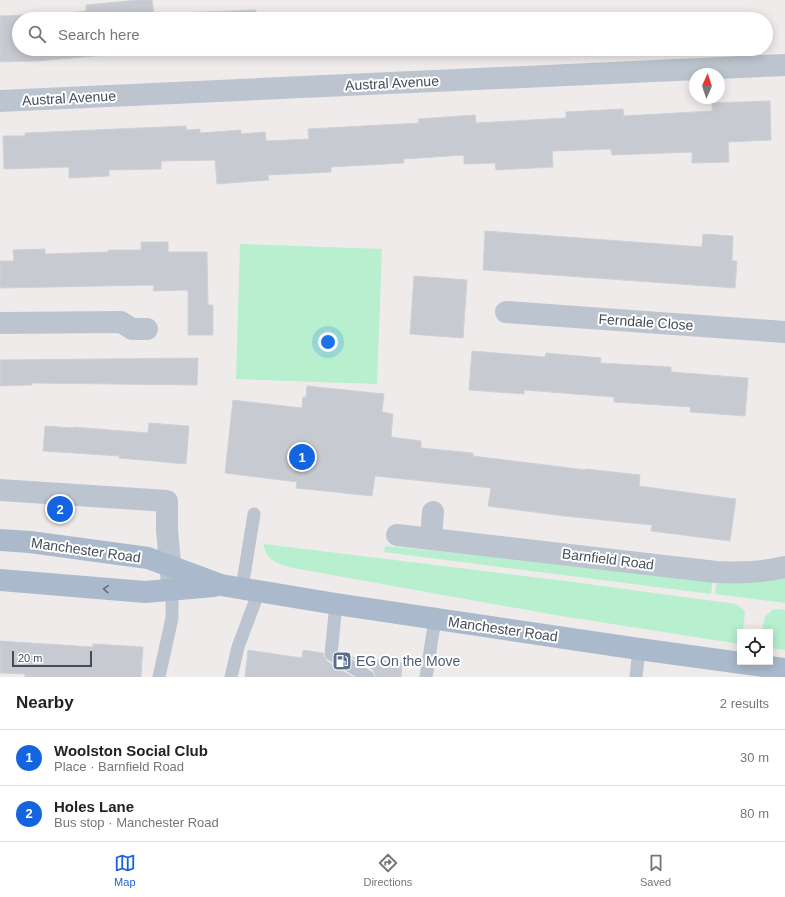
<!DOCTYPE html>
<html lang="en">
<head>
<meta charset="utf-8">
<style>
	:root { --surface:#fff; --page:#f6f6f6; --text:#222; --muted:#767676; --line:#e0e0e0; --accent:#1564df }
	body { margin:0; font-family:Helvetica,sans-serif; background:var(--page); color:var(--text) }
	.controls { position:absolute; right:12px; bottom:12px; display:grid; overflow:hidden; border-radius:0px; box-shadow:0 2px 10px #0003 }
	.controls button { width:36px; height:36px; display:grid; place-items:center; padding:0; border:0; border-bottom:1px solid var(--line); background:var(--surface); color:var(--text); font:20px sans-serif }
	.compass { position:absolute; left:689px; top:68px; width:36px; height:36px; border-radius:50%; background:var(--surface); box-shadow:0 2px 10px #0003; rotate:3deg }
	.scale { position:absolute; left:12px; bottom:10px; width:80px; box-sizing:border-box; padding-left:4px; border:2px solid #444e59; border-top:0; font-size:11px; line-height:14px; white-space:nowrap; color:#444e59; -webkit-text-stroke:3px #fff; paint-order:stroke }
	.you { position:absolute; left:328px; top:342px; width:14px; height:14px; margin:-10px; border:3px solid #fff; border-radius:50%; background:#1a73e8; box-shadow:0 0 0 6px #1a73e833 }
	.badge { display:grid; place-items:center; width:26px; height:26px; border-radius:50%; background:var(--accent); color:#fff; font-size:13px; font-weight:700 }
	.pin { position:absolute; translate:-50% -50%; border:2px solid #fff; box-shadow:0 1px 4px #0006 }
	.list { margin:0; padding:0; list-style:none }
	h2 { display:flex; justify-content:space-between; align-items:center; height:52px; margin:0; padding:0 16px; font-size:17px }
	h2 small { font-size:13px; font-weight:400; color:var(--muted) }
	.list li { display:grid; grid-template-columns:26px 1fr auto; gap:12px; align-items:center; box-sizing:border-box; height:56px; padding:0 16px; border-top:1px solid var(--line) }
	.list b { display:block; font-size:15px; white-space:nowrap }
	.list p { margin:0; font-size:13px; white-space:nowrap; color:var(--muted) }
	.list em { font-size:13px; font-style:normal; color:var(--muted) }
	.icon { flex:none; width:22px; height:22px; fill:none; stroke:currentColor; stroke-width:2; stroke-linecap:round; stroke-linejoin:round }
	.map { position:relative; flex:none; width:785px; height:677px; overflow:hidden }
	.search { position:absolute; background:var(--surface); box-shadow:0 2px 10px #0003; left:12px; right:12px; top:12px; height:44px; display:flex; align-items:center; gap:10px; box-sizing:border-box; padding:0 14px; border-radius:22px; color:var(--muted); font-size:15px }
	.sheet { height:164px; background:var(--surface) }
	nav { display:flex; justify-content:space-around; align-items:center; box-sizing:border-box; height:56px; border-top:1px solid var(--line); background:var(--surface); font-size:11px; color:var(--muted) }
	nav a { display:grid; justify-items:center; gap:2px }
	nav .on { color:var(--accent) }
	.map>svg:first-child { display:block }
	.green { fill:#b7efcf }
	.building { fill:#c8cad1; stroke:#cfd1d8 }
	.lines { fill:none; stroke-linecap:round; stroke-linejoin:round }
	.service { stroke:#bcc5cf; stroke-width:13 }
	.minor { stroke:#bcc5cf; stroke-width:22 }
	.primary { stroke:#aabacc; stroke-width:22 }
	.oneway { stroke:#636e7c }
	.labels { text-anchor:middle; stroke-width:4; stroke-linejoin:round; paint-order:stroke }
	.street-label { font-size:14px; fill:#444e59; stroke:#fff }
	.service-label { font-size:14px; fill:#4e5e75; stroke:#fff; text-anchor:start }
</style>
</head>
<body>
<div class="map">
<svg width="785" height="677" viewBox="0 0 785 677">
	<rect width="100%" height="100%" fill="#efebeb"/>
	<path class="green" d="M240,244L382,249L377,384L236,379Z
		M264,544L565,581L736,604L745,611L743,632H740V644L555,615L293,568C280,565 264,560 264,544Z
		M385,546L713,578L711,594L384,552Z
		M785,575V603L715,594L717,579Z
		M774,609L785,610V650L770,648V632H762L765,616Z"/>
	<path class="building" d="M138,0H152L154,14L256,10V19H19V49H177L140,51V52L37,61L0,62V16L24,15V18L86,11V5Z
		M770,101L771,140L728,142L729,162L692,163V152L612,155L611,149L552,151L553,167L496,170L495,163L464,164V155L404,159V163L331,167V172L268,175L269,180L217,184L215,160L161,161V169L109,170V176L69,178V167L4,169L3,136H25V133L186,126V130L200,129V133L241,130V134L265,132L266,141L309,139L308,129L419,123L418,119L475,115L476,123L566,118V112L623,109L624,116L712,111V103Z
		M485,231L702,247L703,234L733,236L732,261H737L735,288L483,270Z
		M141,242H168V252H207L208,305H213V335H188V290L153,291L154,285L0,288V261H14L13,250L45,249V254L108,252V250H141Z
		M414,276L467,280L463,338L410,334Z
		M472,351L545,357L546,353L601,358L600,363L671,367V372L748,378L745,416L690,412L691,407L614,402V397L524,390V394L469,390Z
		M198,358L197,385L32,383V385L0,386V360Z
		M307,386L384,394L382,412L393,414L391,437L421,441V448L473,453V456L586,470V469L640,475L639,486L736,499L730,541L651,531L652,525L564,516L488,506L491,488L375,476L372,496L296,488L297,482L225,473L233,400L302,408L303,397H306Z
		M149,423L189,426L186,464L119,458V456L43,451L45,426L73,428V427L148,433Z
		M0,641L93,647V644L143,647L141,677H25V674L0,673Z
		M248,650L302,658L303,650L323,653L324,657L327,661L353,677H245Z
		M351,657L402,663L401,677H376L373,670Z"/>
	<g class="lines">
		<path class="service" d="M242,588L254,514
			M336,604L331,654L368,677
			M159,677L172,618V590
			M231,677L238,647L259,591
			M426,677L435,619
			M636,677L639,649"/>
		<path class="minor" d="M0,101L785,65
			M506,312L785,332
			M0,323L121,322L132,329H147
			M0,490L167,501V530L172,584
			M397,535L431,539L433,512
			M431,539L716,572C739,573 762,573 785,567"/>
		<path class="primary" d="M0,540L30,542L148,558L221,585L336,604L639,649L785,669
			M0,580L145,592L214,586"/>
	</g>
	<defs><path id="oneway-chevron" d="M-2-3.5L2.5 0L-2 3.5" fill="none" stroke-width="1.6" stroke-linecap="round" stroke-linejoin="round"/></defs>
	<use class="oneway" href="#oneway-chevron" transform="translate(106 589) rotate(-176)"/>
	<defs>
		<g id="fuel-square" transform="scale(1)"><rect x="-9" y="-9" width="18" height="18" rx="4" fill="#5c6f8a" stroke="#fff"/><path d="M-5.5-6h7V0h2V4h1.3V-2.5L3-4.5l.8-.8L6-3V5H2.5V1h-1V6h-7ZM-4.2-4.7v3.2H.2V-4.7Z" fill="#fff"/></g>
	</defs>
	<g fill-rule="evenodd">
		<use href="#fuel-square" x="342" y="661"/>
	</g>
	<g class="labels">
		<g class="street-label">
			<text transform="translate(392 83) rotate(-3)" y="5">Austral Avenue</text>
			<text transform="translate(69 98) rotate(-3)" y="5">Austral Avenue</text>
			<text transform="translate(646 322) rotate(4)" y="5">Ferndale Close</text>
			<text transform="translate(86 550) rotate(8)" y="5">Manchester Road</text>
			<text transform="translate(608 559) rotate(7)" y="5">Barnfield Road</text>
			<text transform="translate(503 629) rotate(8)" y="5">Manchester Road</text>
		</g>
		<g class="service-label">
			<text x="356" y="666">EG On the Move</text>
		</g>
	</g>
</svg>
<div class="controls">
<button><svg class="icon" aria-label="locate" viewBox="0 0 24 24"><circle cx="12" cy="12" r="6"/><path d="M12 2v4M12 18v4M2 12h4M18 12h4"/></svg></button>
</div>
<svg class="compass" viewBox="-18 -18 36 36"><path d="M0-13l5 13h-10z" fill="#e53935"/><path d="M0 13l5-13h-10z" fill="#767676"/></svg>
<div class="scale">20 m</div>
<div class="you"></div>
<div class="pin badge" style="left:302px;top:457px">1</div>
<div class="pin badge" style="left:60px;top:509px">2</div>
<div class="search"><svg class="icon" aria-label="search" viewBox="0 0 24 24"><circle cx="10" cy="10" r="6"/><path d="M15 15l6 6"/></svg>Search here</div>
</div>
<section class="sheet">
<h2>Nearby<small>2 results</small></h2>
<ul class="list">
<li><span class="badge">1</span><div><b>Woolston Social Club</b><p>Place · Barnfield Road</p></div><em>30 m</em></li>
<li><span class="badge">2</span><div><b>Holes Lane</b><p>Bus stop · Manchester Road</p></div><em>80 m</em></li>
</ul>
</section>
<nav>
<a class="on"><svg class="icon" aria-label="map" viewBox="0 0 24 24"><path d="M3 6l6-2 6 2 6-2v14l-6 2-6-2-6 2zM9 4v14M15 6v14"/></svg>Map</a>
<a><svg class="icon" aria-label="directions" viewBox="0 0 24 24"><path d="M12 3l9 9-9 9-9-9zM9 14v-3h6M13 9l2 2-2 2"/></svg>Directions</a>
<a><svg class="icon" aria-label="saved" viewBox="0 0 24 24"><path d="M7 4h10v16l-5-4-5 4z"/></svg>Saved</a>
</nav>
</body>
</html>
